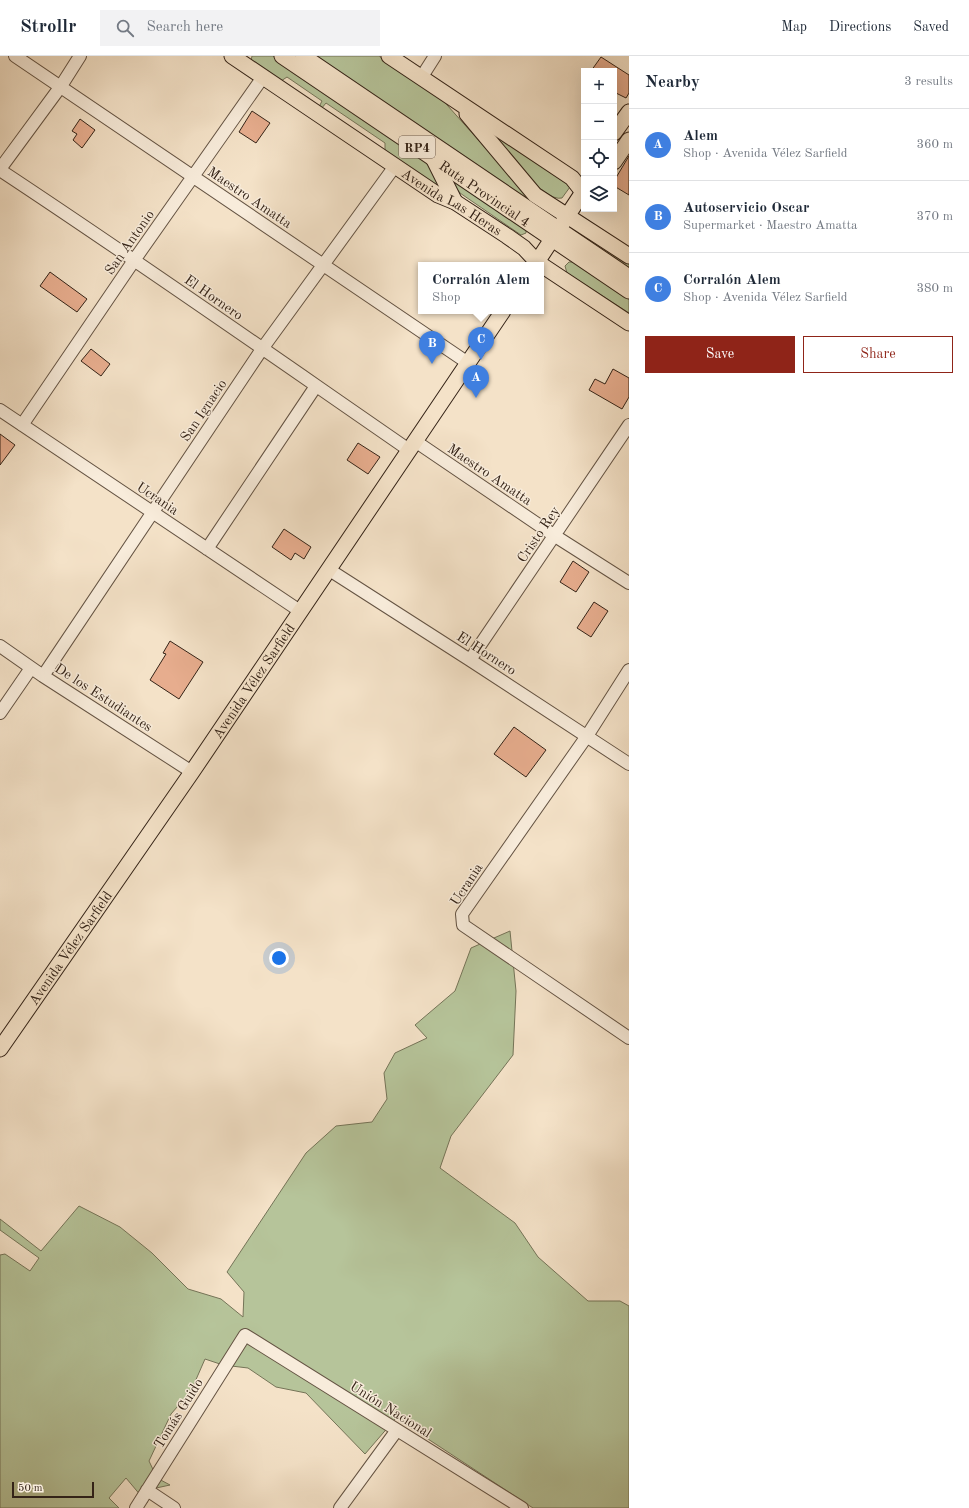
<!DOCTYPE html>
<html lang="en">
<head>
<meta charset="utf-8">
<style>
	:root { --surface:#fff; --page:#f2f2f3; --text:#1f2937; --muted:#747a83; --line:#e0e1e3; --accent:#8f2418 }
	body { margin:0; font-family:"Old Standard TT",serif; background:var(--page); color:var(--text) }
	.controls { position:absolute; right:12px; top:12px; display:grid; overflow:hidden; border-radius:0px; box-shadow:0 4px 16px #0002 }
	.controls button { width:36px; height:36px; display:grid; place-items:center; padding:0; border:0; border-bottom:1px solid var(--line); background:var(--surface); color:var(--text); font:20px sans-serif }
	.scale { position:absolute; left:12px; bottom:10px; width:82px; box-sizing:border-box; padding-left:4px; border:2px solid #342317; border-top:0; font-size:11px; line-height:14px; white-space:nowrap; color:#342317; -webkit-text-stroke:3px #f8ecdb; paint-order:stroke }
	.you { position:absolute; left:279px; top:902px; width:14px; height:14px; margin:-10px; border:3px solid #fff; border-radius:50%; background:#1a73e8; box-shadow:0 0 0 6px #1a73e833 }
	.badge { display:grid; place-items:center; width:26px; height:26px; border-radius:50%; background:var(--accent); color:#fff; font-size:13px; font-weight:700 }
	.pin { position:absolute; translate:-50% -33px; filter:drop-shadow(0 1px 2px #0008) }
	.pin::after { content:''; position:absolute; top:21px; width:14px; height:12px; background:inherit; clip-path:polygon(0 0,100% 0,50% 100%) }
	.popup { position:absolute; left:418px; top:206px; width:126px; height:52px; box-sizing:border-box; display:grid; place-content:center; border-radius:0px; background:var(--surface); filter:drop-shadow(0 1px 3px #0005); font-size:13px; white-space:nowrap; color:var(--muted) }
	.popup b { font-size:15px; color:var(--text) }
	.popup::after { content:''; position:absolute; left:50%; top:100%; margin-left:-8px; border:8px solid transparent; border-top-color:var(--surface) }
	.list { margin:0; padding:0; list-style:none }
	h2 { display:flex; justify-content:space-between; align-items:center; height:52px; margin:0; padding:0 16px; font-size:17px }
	h2 small { font-size:13px; font-weight:400; color:var(--muted) }
	.list li { display:grid; grid-template-columns:26px 1fr auto; gap:12px; align-items:center; box-sizing:border-box; height:72px; padding:0 16px; border-top:1px solid var(--line) }
	.list b { display:block; font-size:15px; white-space:nowrap }
	.list p { margin:0; font-size:13px; white-space:nowrap; color:var(--muted) }
	.list em { font-size:13px; font-style:normal; color:var(--muted) }
	.actions { display:flex; gap:8px; padding:12px 16px }
	.actions a { flex:1; padding:9px 0; border:1px solid var(--accent); border-radius:0px; text-align:center; font-size:14px; color:var(--accent) }
	.actions .main { background:var(--accent); color:#fff }
	.icon { flex:none; width:22px; height:22px; fill:none; stroke:currentColor; stroke-width:2; stroke-linecap:round; stroke-linejoin:round }
	.map { position:relative; flex:none; width:629px; height:1452px; overflow:hidden }
	header { display:flex; align-items:center; gap:24px; box-sizing:border-box; height:56px; padding:0 20px; background:var(--surface); border-bottom:1px solid var(--line) }
	header strong { font-size:19px }
	nav { display:flex; gap:22px; margin-inline-start:auto; font-size:14px }
	.search { width:280px; height:36px; background:var(--page); display:flex; align-items:center; gap:10px; box-sizing:border-box; padding:0 14px; border-radius:0px; color:var(--muted); font-size:15px }
	main { display:flex }
	aside { flex:1; background:var(--surface) }
	.map>svg:first-child { display:block }
	.green { fill:#b6c49a; stroke:#757458 }
	.building { fill:#e7ad8e; stroke:#342317 }
	.lines { fill:none; stroke-linecap:round; stroke-linejoin:round }
	.minor-casing { stroke:#645343; stroke-width:14 }
	.major-casing { stroke:#342317; stroke-width:17 }
	.minor { stroke:#f8ecdb; stroke-width:12 }
	.major { stroke:#f4e2c8; stroke-width:15 }
	.labels { text-anchor:middle; stroke-width:3; stroke-linejoin:round; paint-order:stroke }
	.shield { fill:#f8ecdb; stroke:#6f5f52; stroke-width:1 }
	.shield-label { font-size:13px; font-weight:bold; fill:#342317 }
	.street-label { font-size:14px; fill:#342317; stroke:#f8ecdb }
</style>
</head>
<body>
<header>
<strong>Strollr</strong>
<div class="search"><svg class="icon" aria-label="search" viewBox="0 0 24 24"><circle cx="10" cy="10" r="6"/><path d="M15 15l6 6"/></svg>Search here</div>
<nav><a>Map</a><a>Directions</a><a>Saved</a></nav>
</header>
<main>
<div class="map">
<svg width="629" height="1452" viewBox="0 0 629 1452">
	<rect width="100%" height="100%" fill="#f4e2c8"/>
	<filter id="stains"><feTurbulence type="fractalNoise" baseFrequency=".005" numOctaves="4"/><feColorMatrix values="0 0 0 0 .2 0 0 0 0 .09 0 0 0 0 .02 0 0 0 .5 -.17"/></filter>
	<radialGradient id="worn" r=".72"><stop offset=".6" stop-color="#630" stop-opacity="0"/><stop offset="1" stop-color="#630" stop-opacity=".3"/></radialGradient>
	<path class="green" d="M252,0H273L427,103L443,134L385,96V87L326,47L321,53L319,51L322,45L287,21L281,25L251,5Z
		M310,0H379L439,40L532,144V148Z
		M488,75L566,127L570,131L562,142C543,147 501,90 488,75Z
		M447,120L526,174V177L521,179L460,137Z
		M588,182L629,208V215L586,184Z
		M569,206H573L629,242V257L567,217L565,210Z
		M510,875L516,935L513,999L451,1080L440,1112L515,1167L538,1201L588,1245H620L629,1250V1452H533L396,1362L365,1398L306,1337L276,1331L248,1312L223,1309L205,1303L191,1335L171,1358L149,1405L157,1422L170,1429L147,1434V1447L126,1422L109,1442L119,1452H0V1199L5,1198L30,1215L39,1202L0,1174V1163L41,1195L79,1150L120,1171L152,1197L188,1233L221,1243L243,1261L244,1236L227,1216L306,1097L336,1070L372,1066L387,1043L384,1017L395,997L427,982L415,969L455,935L471,892Z"/>
	<path class="building" d="M601,1L629,19V37L626,42L614,36V15H591Z
		M252,55L270,67L256,87L239,76Z
		M80,63L95,74L82,92L73,84L77,78L72,75Z
		M629,100V139L614,130V125Z
		M50,216L87,243L77,256L40,230Z
		M91,293L110,308L101,320L81,305Z
		M613,313L629,322V341L622,353L589,334L595,323L605,328Z
		M0,378L15,389L0,409Z
		M358,387L380,401L368,418L347,404Z
		M284,473L311,491L304,503L295,497L291,504L272,491Z
		M573,505L589,516L576,536L560,526Z
		M594,546L608,555L591,581L577,572Z
		M170,585L203,606L179,643L150,624L166,598L163,597Z
		M514,671L546,694L526,721L494,698Z"/>
	<g class="lines">
		<g class="minor-casing">
			<path id="minor" d="M15,0L468,307
				M421,22L435,0
				M0,113L61,30L80,0
				M0,114C138,205 273,300 409,394
				M0,354L300,555
				M22,369L135,203L263,21
				M415,385L555,480L629,527
				M207,493L316,330
				M328,513L470,604L629,708
				M0,590L43,620L192,716
				M470,604L629,369
				M629,614L587,680L462,858L463,869L629,982
				M43,620L262,293L395,110
				M0,657L31,612
				M147,1434L174,1452
				M136,1452L245,1279L522,1452
				M340,1452L397,1374"/>
		</g>
		<g class="major-casing">
			<g id="major">
				<path id="s1" d="M232,0L438,139L455,146L507,180L524,192L537,206L629,267"/>
				<path id="s2" d="M282,0L629,235"/>
				<path d="M303,0L629,221"/>
				<path d="M389,0L572,122L583,136"/>
				<path d="M467,58L535,139L629,200"/>
				<path d="M614,77L629,56"/>
				<path d="M434,104L455,146"/>
				<path d="M614,106L629,84"/>
				<path d="M535,209L583,136L584,130"/>
				<path id="s3" d="M0,993L192,716L503,255"/>
			</g>
		</g>
		<use href="#minor" class="minor"/>
		<use href="#major" class="major"/>
	</g>
	<g class="labels">
		<rect class="shield" x="399" y="80" width="36" height="22" rx="3"/>
		<g class="shield-label">
			<text x="417" y="96">RP4</text>
		</g>
		<g class="street-label">
			<text dy="5" stroke="none"><textPath href="#s2" startOffset="245">Ruta Provincial 4</textPath></text>
			<text transform="translate(250 141) rotate(34)" y="5">Maestro Amatta</text>
			<text dy="5" stroke="none"><textPath href="#s1" startOffset="264">Avenida Las Heras</textPath></text>
			<text transform="translate(129 186) rotate(-55)" y="5">San Antonio</text>
			<text transform="translate(214 241) rotate(35)" y="5">El Hornero</text>
			<text transform="translate(203 354) rotate(-56)" y="5">San Ignacio</text>
			<text transform="translate(490 418) rotate(34)" y="5">Maestro Amatta</text>
			<text transform="translate(158 442) rotate(34)" y="5">Ucrania</text>
			<text transform="translate(538 478) rotate(-56)" y="5">Cristo Rey</text>
			<text transform="translate(487 597) rotate(33)" y="5">El Hornero</text>
			<text dy="5" stroke="none"><textPath href="#s3" startOffset="447">Avenida Vélez Sarfield</textPath></text>
			<text transform="translate(104 641) rotate(33)" y="5">De los Estudiantes</text>
			<text transform="translate(466 828) rotate(-57)" y="5">Ucrania</text>
			<text dy="5" stroke="none"><textPath href="#s3" startOffset="123">Avenida Vélez Sarfield</textPath></text>
			<text transform="translate(391 1353) rotate(32)" y="5">Unión Nacional</text>
			<text transform="translate(178 1357) rotate(-58)" y="5">Tomás Guido</text>
		</g>
	</g>
	<rect width="100%" height="100%" filter="url(#stains)"/>
	<rect width="100%" height="100%" fill="url(#worn)"/>
</svg>
<div class="controls">
<button>+</button>
<button>−</button>
<button><svg class="icon" aria-label="locate" viewBox="0 0 24 24"><circle cx="12" cy="12" r="6"/><path d="M12 2v4M12 18v4M2 12h4M18 12h4"/></svg></button>
<button><svg class="icon" aria-label="layers" viewBox="0 0 24 24"><path d="M12 4l9 5-9 5-9-5zM3 14l9 5 9-5"/></svg></button>
</div>
<div class="scale">50 m</div>
<div class="you"></div>
<div class="pin badge" style="left:476px;top:342px;background:#3f7fe0">A</div>
<div class="pin badge" style="left:432px;top:308px;background:#3f7fe0">B</div>
<div class="pin badge" style="left:481px;top:304px;background:#3f7fe0">C</div>
<div class="popup"><b>Corralón Alem</b>Shop</div>
</div>
<aside>
<h2>Nearby<small>3 results</small></h2>
<ul class="list">
<li><span class="badge" style="background:#3f7fe0">A</span><div><b>Alem</b><p>Shop · Avenida Vélez Sarfield</p></div><em>360 m</em></li>
<li><span class="badge" style="background:#3f7fe0">B</span><div><b>Autoservicio Oscar</b><p>Supermarket · Maestro Amatta</p></div><em>370 m</em></li>
<li><span class="badge" style="background:#3f7fe0">C</span><div><b>Corralón Alem</b><p>Shop · Avenida Vélez Sarfield</p></div><em>380 m</em></li>
</ul>
<div class="actions"><a class="main">Save</a><a>Share</a></div>
</aside>
</main>
</body>
</html>
